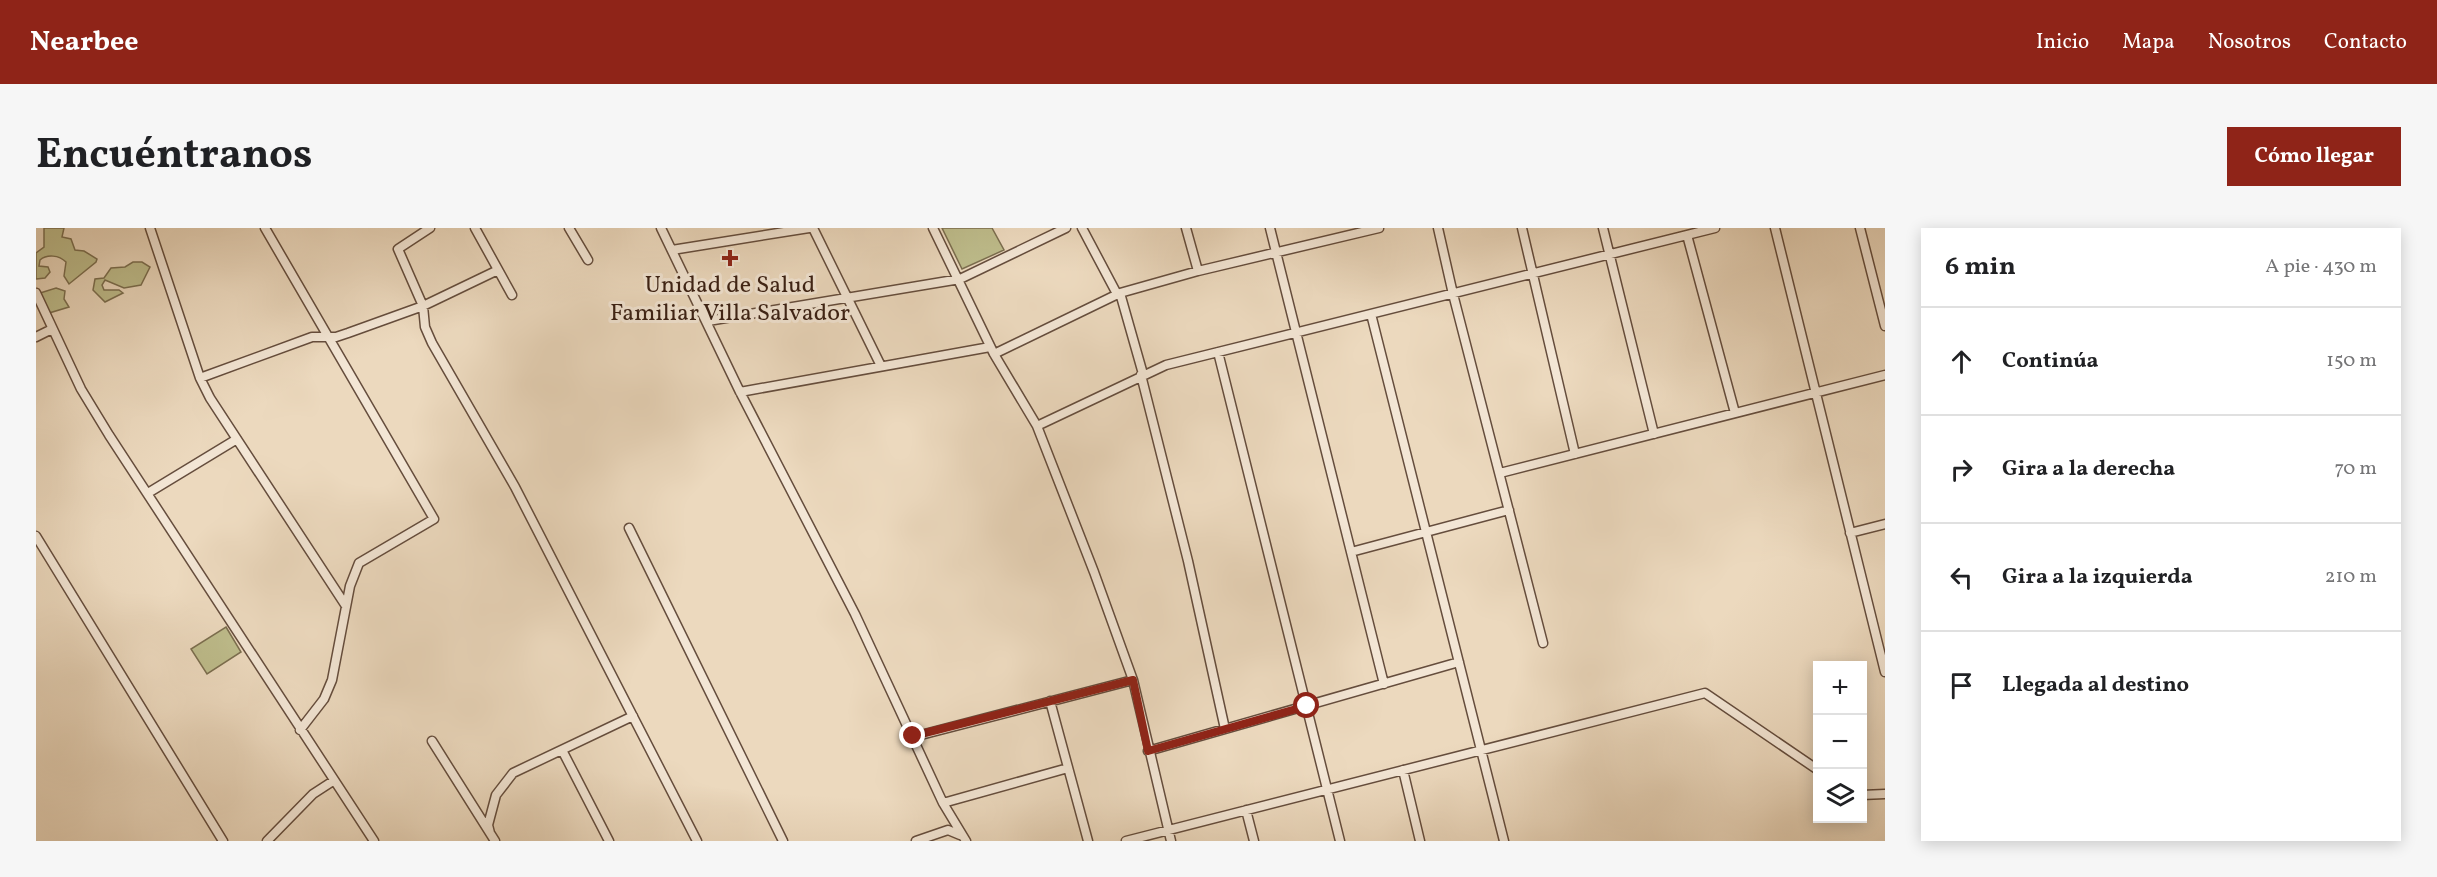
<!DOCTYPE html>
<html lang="es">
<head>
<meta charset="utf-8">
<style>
	:root { --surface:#fff; --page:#f6f6f6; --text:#202124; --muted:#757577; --line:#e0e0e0; --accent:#8f2418 }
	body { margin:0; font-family:Vollkorn,serif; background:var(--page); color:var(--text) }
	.controls { position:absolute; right:18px; bottom:18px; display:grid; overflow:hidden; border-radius:0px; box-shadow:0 3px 15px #0003 }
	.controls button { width:54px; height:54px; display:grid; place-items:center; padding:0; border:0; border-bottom:2px solid var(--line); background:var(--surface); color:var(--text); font:30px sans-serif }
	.stop { position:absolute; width:18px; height:18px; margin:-14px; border:4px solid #8f2418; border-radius:50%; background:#fff }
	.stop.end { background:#8f2418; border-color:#fff; box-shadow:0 2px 6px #0008 }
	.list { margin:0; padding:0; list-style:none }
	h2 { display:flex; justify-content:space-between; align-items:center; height:78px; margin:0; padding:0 24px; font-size:26px }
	h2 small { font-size:20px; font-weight:400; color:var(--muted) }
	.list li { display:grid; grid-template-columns:39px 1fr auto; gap:18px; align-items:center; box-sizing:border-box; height:108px; padding:0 24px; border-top:2px solid var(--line) }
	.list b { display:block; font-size:22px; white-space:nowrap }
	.list em { font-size:20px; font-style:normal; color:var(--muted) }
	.icon { flex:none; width:33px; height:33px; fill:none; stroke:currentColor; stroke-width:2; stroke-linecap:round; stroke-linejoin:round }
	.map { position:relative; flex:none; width:1849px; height:613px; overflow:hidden; border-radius:0px }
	header { display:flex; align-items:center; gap:36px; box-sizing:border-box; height:84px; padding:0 30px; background:var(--accent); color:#fff }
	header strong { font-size:28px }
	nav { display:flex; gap:33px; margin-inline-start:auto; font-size:21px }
	.intro { display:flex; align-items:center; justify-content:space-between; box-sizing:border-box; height:144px; padding:0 36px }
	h1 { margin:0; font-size:42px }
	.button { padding:15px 27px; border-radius:0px; background:var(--accent); color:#fff; font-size:21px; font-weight:700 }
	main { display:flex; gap:36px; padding:0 36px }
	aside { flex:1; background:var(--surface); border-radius:0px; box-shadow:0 3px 15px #0003 }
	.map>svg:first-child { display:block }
	.green { fill:#bebd8c; stroke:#7b6e4f; stroke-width:1.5 }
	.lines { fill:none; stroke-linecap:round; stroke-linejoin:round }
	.minor-casing { stroke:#654d3d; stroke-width:11 }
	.minor { stroke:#f3e6d5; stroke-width:8 }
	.route { stroke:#8f2418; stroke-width:8 }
	.poi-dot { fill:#8f2418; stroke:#f3e6d5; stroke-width:2 }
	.labels { text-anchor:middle; stroke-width:6; stroke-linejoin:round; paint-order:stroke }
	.poi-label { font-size:24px; fill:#381e12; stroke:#f3e6d5 }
</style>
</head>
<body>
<header>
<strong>Nearbee</strong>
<nav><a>Inicio</a><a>Mapa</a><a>Nosotros</a><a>Contacto</a></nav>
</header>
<div class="intro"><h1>Encuéntranos</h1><a class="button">Cómo llegar</a></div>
<main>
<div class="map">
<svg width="1849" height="613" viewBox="0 0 1849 613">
	<rect width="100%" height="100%" fill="#ecd9be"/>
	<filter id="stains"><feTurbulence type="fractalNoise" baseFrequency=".00333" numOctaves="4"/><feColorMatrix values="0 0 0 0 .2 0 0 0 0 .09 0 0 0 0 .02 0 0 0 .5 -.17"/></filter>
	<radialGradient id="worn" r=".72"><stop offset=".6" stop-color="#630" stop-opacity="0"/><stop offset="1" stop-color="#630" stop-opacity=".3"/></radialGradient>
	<path class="green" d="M8,0H28L26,9L35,11L39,22L48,23L61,31L60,34L33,56L28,48L30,34C23,27 11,26 4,32L3,38L12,39L14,44L9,50L0,51V25L8,19Z
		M906,0H956L968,22L926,41Z
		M97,34H106L114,39L105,57L88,60L69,52L66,57L68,62H83L87,65L69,74L57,62L59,51L68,50L75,40L89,39Z
		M20,60L29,63L28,71L33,79L13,85L1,66Z
		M190,399L205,424L171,446L155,421Z"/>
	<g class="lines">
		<g class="minor-casing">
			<path id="minor" d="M114,0L164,150L174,170L310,378
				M229,0L398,291L323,335L314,358L296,452L288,471L264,502
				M394,0L362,21L387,78L389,99L396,115L479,259L661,613
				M439,0L476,67
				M533,0L552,32
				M625,0L704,164L819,386L907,575L930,613
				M777,0L845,138
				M897,0L958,126L1001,198L1058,344L1097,452L1135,613
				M1046,0L1081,66
				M1150,0L1162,43
				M1234,0L1348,456
				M1402,0L1417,66L1507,415
				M1486,0L1539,226
				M1567,0L1618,206
				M1739,0L1849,444
				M1824,0L1849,98
				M1651,7L1699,185
				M636,22L773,0
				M0,65L45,161L73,207L338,613
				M1084,65L1107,146
				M1335,86L1468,613
				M672,93L924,51L1030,0
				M0,109L16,101
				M1182,124L1304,613
				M958,126L1084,65L1162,43L1343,0
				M1105,147L1152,333L1189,501
				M164,150L276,109H300L312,105L387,78L462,42
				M704,164L954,119
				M1001,198L1130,137L1679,0
				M1464,245L1849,147
				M112,265L201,211
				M593,300L747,613
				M1814,305L1849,296
				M0,308L187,613
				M1315,324L1473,282
				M1014,473L1052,613
				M877,509L1097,452
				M396,513L459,613
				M526,522L573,613
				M1112,523L1423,434
				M1367,542L1384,613
				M1826,567L1849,566
				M907,575L1032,540
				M1210,582L1218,613
				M454,605L452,597L460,567L477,545L597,488
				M231,613L277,566L297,553
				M880,613L912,602L924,607
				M1090,613L1669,465L1782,542"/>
		</g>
		<use href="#minor" class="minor"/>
	</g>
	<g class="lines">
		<path class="route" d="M877,508L1097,452L1112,523L1271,478"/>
	</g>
	<path class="poi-dot" d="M691 21h6v6h6v6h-6v6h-6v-6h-6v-6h6z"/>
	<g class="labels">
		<g class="poi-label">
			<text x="694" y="64">Unidad de Salud<tspan x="694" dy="28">Familiar Villa Salvador</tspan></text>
		</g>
	</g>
	<rect width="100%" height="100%" filter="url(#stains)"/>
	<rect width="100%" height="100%" fill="url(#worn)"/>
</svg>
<div class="controls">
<button>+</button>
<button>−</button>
<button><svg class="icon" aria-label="layers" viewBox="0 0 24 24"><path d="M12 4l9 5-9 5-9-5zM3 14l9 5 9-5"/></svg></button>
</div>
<div class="stop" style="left:1271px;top:478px"></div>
<div class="stop end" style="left:877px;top:508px"></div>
</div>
<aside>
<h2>6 min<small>A pie · 430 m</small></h2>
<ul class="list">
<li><svg class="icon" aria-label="ahead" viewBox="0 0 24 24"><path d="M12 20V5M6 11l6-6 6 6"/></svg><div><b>Continúa</b></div><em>150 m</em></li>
<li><svg class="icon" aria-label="right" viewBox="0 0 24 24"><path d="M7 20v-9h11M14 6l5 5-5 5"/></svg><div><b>Gira a la derecha</b></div><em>70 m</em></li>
<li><svg class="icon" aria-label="left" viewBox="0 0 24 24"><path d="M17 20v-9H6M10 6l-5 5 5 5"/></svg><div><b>Gira a la izquierda</b></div><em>210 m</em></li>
<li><svg class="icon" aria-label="arrive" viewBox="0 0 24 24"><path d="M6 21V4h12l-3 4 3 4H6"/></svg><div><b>Llegada al destino</b></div></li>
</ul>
</aside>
</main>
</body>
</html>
